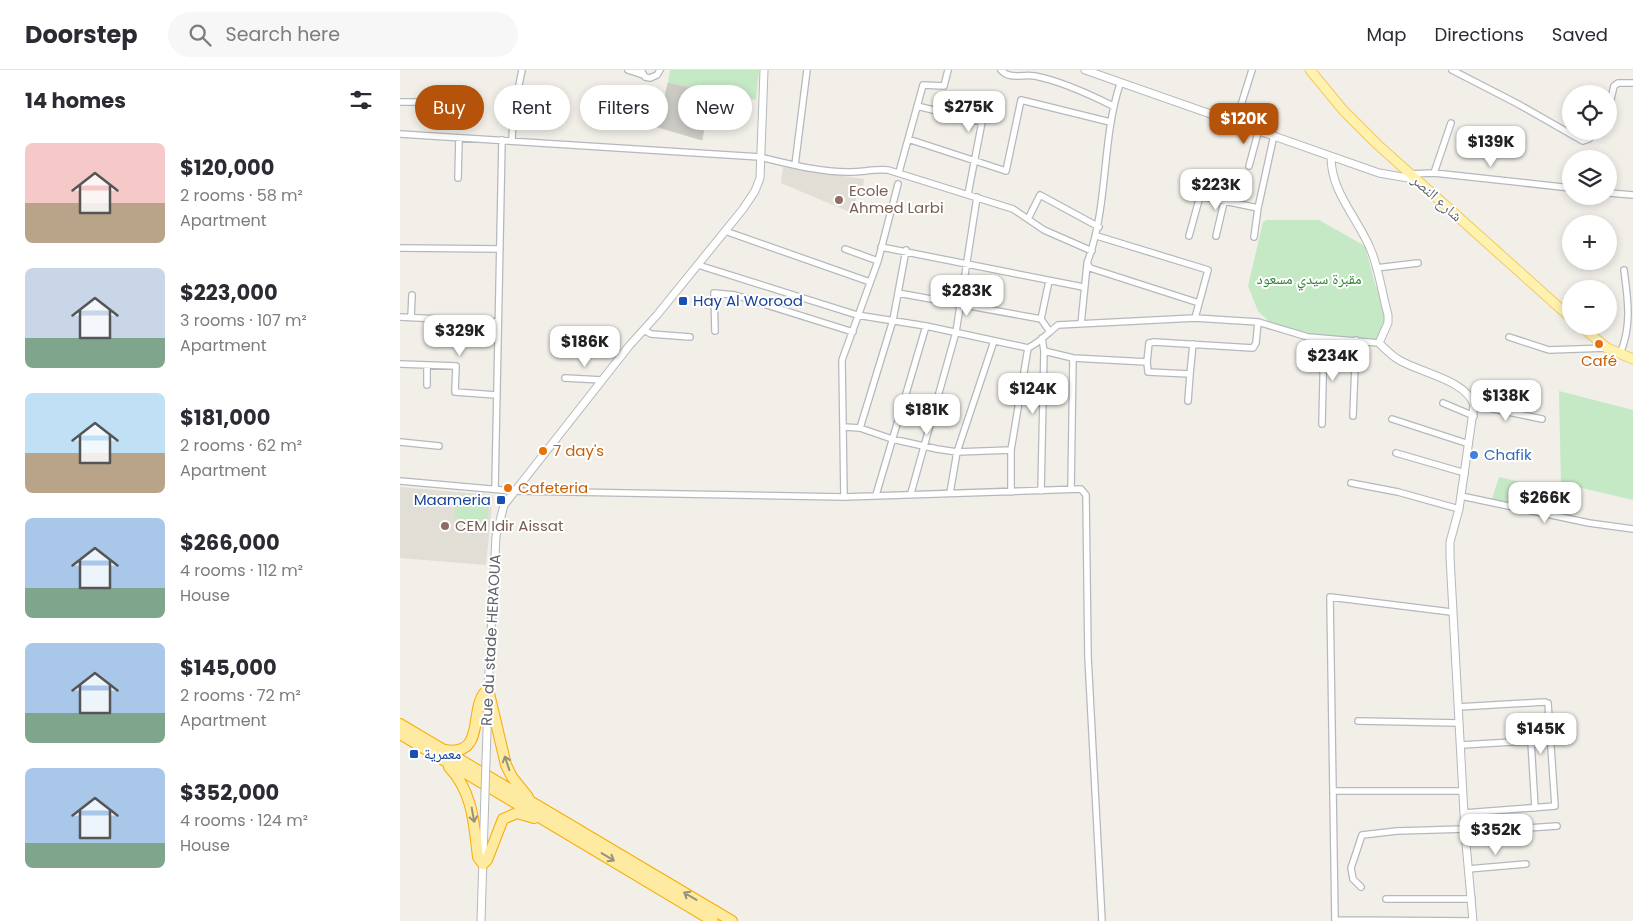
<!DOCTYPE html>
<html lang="en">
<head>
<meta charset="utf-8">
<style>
	body { margin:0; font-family:Poppins,"Noto Naskh Arabic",sans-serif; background:#f7f7f7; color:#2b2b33; height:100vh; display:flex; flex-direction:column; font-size:19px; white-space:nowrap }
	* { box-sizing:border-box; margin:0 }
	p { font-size:16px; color:#7c7c81 }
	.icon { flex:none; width:28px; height:28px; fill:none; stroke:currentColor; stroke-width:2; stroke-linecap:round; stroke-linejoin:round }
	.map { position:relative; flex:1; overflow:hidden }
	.drawer { display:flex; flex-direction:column; background:#fff; width:400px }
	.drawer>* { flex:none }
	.top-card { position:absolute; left:15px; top:15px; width:475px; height:45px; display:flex; gap:10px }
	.controls { position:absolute; left:1162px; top:15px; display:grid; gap:10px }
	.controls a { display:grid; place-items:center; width:55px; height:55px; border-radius:50%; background:#fff; box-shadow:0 2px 8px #0003; font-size:25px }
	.price { position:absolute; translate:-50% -42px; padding:0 11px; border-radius:10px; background:#fff; color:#222; font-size:16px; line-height:32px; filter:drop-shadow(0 1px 2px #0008) }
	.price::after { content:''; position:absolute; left:50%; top:30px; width:15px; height:11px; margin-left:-8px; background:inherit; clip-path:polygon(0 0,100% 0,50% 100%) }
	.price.current { background:#b45309; color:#fff }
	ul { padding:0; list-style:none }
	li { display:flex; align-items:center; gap:15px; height:125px; padding:0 25px }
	li span { display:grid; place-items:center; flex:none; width:140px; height:100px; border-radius:8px; color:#555 }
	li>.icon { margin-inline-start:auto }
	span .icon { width:60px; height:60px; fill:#fffc; stroke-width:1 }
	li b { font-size:21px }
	h2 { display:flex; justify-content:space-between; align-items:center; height:60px; padding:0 25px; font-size:21px }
	.tag { padding:0 18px; border-radius:22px; background:#fff; box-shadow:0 2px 8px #0003; font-size:18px; line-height:45px }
	.tag.current { background:#b45309; color:#fff }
	header { display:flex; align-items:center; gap:30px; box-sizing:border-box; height:70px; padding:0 25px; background:#fff; border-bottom:1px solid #e1e1e2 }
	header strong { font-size:24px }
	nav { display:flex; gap:28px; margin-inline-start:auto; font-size:18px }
	.search { width:350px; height:45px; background:#f7f7f7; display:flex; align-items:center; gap:12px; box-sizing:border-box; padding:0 18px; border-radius:28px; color:#7c7c81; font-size:19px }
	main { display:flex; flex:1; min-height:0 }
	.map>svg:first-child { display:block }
	.education { fill:#e1ded6 }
	.green { fill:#c5e8c5 }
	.building { fill:#cccac5; stroke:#d6d1c6 }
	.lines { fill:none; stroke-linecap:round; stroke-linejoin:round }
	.minor-casing { stroke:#b5b8bc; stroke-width:8 }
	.tertiary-casing { stroke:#b5b8bc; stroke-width:9 }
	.primary-casing { stroke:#f2c960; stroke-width:11 }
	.trunk-casing { stroke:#f9ab00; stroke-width:12 }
	.minor { stroke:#fff; stroke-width:5.5 }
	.tertiary { stroke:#fff; stroke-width:7 }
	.primary { stroke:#fff2af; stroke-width:9 }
	.trunk { stroke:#feeaa1; stroke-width:10 }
	.tertiary-bridge-casing { stroke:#b5b8bc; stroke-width:9; stroke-linecap:butt }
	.tertiary-bridge { stroke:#fff; stroke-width:7 }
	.oneway { stroke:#97927c }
	.education-dot { fill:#8d6e63; stroke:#fff; stroke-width:2 }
	.transit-dot { fill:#1a4fb4; stroke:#fff; stroke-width:2 }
	.food-dot { fill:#e8710a; stroke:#fff; stroke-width:2 }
	.shop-dot { fill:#3f7fe0; stroke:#fff; stroke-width:2 }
	.labels { text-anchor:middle; stroke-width:4; stroke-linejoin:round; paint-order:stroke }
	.education-label { font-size:15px; fill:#785e54; stroke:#fff; text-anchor:start }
	.street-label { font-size:15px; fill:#5f6368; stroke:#fff }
	.park-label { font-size:15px; fill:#348238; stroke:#fff }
	.transit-label { font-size:15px; fill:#164399; stroke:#fff; text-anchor:start }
	.food-label { font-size:15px; fill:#c56008; stroke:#fff; text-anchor:start }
	.shop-label { font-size:15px; fill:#366cbe; stroke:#fff; text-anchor:start }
</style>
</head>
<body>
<header>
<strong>Doorstep</strong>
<div class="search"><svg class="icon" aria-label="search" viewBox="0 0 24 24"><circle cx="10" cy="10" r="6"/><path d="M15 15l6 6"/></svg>Search here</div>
<nav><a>Map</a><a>Directions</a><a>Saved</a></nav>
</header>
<main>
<section class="drawer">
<h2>14 homes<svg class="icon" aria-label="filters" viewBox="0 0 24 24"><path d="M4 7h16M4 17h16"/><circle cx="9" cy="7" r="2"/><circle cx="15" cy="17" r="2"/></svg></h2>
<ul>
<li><span style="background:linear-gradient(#f6c9c9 60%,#b9a48a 0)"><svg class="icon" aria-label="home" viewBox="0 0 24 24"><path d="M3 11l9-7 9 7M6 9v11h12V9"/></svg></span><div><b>$120,000</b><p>2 rooms · 58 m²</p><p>Apartment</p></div></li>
<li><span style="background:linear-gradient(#c9d6e8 70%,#7fa58c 0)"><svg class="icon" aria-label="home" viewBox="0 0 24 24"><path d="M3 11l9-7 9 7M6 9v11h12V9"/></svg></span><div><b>$223,000</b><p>3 rooms · 107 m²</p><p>Apartment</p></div></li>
<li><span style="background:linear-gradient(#bfe0f5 60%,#b9a48a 0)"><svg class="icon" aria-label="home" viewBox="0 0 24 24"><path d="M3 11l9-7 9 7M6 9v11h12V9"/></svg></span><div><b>$181,000</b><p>2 rooms · 62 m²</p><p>Apartment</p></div></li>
<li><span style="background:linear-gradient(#a9c7e8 70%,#7fa58c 0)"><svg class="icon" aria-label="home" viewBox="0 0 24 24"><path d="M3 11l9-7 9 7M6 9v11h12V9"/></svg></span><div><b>$266,000</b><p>4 rooms · 112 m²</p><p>House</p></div></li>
<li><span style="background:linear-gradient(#a9c7e8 70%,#7fa58c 0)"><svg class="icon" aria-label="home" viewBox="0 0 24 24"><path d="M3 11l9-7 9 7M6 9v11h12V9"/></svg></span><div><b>$145,000</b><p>2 rooms · 72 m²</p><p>Apartment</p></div></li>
<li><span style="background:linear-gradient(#a9c7e8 75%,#7fa58c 0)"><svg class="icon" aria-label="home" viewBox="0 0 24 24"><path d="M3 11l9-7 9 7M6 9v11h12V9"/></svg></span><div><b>$352,000</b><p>4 rooms · 124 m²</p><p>House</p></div></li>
</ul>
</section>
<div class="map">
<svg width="1233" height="851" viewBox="0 0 1233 851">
	<rect width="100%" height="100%" fill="#f1efe8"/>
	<!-- education -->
	<path class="education" d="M383,97L464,109L463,117L458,116L454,144L381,113Z
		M0,417L93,425L86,495L0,488Z"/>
	<!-- green -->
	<path class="green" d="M270,0H359L356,30L268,13Z
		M867,150H919L965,176L975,214L983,231L986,249L980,266L971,272L927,270L877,259L858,241L848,216L863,152Z
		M1159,321L1233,340V430L1161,413Z
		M1099,407L1129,414L1123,435L1091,432Z
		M56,426L89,429L87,451L54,448Z"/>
	<!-- building -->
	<path class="building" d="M268,13L311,22L302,70L257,57Z"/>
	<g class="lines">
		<defs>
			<path id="minor" d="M228,0L243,5
				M241,0L245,7L250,8L257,5L260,0
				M601,0C609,10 623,4 635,6C661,11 689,24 713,36
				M1052,0L1118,34L1183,71L1189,69L1195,61
				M720,14C701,72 709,135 687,193L690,198L799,233
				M0,32H32
				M517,36L582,52L568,124
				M1209,37L1214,16L1218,13H1233
				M836,51L852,0
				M0,64L360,87C389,94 419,102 449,102C462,102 474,99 488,100L613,139L644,160L692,181
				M508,69L606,101L621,30L710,52
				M112,71L113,45L122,0
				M395,95L407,0
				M849,96L859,59
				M499,102L523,15L544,16L548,0
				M1034,103L1051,53
				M1009,104L1034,103L1171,118
				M58,108L59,68
				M1209,123L1233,125
				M628,149L640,125L699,157
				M325,161L470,212
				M697,166L808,200L795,248
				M789,166L800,126L858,138
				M816,166L824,132
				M854,167L858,138L874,65
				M481,177L683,217
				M0,178L100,179
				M478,191L498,114
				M298,195L457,245L526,256L628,278C639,273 648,263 658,255L795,248L858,252L908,267L979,273
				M976,198L1018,193
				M498,223L641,249L650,262
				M0,247L98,252
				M11,248L12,225
				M641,249L649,211
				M681,254L687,195
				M244,260L251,264L290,267
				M315,261L314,223L335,225L453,262
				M1109,267L1149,280L1207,278
				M644,281L673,288L747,292L749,273L754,272L853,278L856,273L858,252
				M1220,284C1232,256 1228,230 1224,200
				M747,292L748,302L790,304L793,274
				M0,294L56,296L55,322L96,325
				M165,308L202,310
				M27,315V295
				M788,331L790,304
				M1043,333L1074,346
				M1074,335L1142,349
				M953,346L956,270
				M992,349L1069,374
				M922,354L924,269
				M444,357L460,358L492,369L537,379L557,382L611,380
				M460,358L493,250L506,180
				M0,372L39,376
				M996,383L1065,403
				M0,411L114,421L444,427L681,419L686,425L688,587L702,851
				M951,413L998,422L1059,439
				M95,418L102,70
				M671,419L673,288
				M641,421L644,281L642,268
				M611,422V380L628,278
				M511,423L556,262L577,127
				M550,423L557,382L594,271
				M476,425L526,256
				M1061,426L1189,453L1233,459
				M444,427L442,290L478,191L445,179
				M1058,637L1145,632
				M958,651L1059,653
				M1061,675L1131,671L1135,738
				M934,721H1063
				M1064,743L1155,736L1148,633
				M1065,762L1157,756
				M1068,799L1126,794
				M961,817L953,809L951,798L962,765L997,761L1065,759
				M986,829H1072
				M935,850L1073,851
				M935,851L930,527L1051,542"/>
			<path id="tertiary" d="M685,0L979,103L1014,109
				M931,87C931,122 957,147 970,178C979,198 982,224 988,245V253L979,273C985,279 992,286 999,290C1021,303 1066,310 1074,335L1059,439L1050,472V487L1065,762L1073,851
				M88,621L96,466L104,435L229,276L257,245L343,139L355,121L360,108L364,0
				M86,691L88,632
				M81,851L85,723"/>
			<path id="primary" d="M910,0L943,40L978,75L1171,248
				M1181,256L1207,278L1233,289"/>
			<path id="trunk" d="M0,654L332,851
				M0,664L313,851
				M45,680C88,687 67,636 88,619L106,695L112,707L128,727
				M49,697C73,722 74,754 78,787L83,794L87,790L103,749L117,743L134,748"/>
		</defs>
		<!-- minor casing -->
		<use href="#minor" class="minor-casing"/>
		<!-- tertiary casing -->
		<use href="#tertiary" class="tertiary-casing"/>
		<!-- primary casing -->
		<use href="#primary" class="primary-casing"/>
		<!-- trunk casing -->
		<use href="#trunk" class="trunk-casing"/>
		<!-- minor -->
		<use href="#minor" class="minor"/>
		<!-- tertiary -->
		<use href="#tertiary" class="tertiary"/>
		<!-- primary -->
		<use href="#primary" class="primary"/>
		<!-- trunk -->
		<use href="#trunk" class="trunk"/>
		<defs>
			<path id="tertiary-bridge" d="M85,723L86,691"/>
		</defs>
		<!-- tertiary-bridge casing -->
		<use href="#tertiary-bridge" class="tertiary-bridge-casing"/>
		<!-- tertiary-bridge -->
		<use href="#tertiary-bridge" class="tertiary-bridge"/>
	</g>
	<!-- one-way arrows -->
	<defs><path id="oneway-shaft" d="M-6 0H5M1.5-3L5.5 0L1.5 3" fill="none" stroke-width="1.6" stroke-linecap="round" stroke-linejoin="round" transform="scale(1.25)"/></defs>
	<g class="oneway">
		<use href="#oneway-shaft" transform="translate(107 693) rotate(-108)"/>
		<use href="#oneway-shaft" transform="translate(73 745) rotate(80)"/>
		<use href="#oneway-shaft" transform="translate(208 787) rotate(31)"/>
		<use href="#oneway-shaft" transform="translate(290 826) rotate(-149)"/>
	</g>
	<!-- markers -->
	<g class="education-dot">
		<circle cx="439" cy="130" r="5"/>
		<circle cx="45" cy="456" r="5"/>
	</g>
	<g class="transit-dot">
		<rect x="278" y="226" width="10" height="10" rx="2.5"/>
		<rect x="96" y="425" width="10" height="10" rx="2.5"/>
		<rect x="9" y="679" width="10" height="10" rx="2.5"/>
	</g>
	<g class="food-dot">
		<circle cx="1199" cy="274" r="5"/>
		<circle cx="143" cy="381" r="5"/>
		<circle cx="108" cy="418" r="5"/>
	</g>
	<circle class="shop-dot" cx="1074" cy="385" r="5"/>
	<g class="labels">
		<!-- education labels -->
		<g class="education-label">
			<text x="449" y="126">Ecole<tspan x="449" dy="17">Ahmed Larbi</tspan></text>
			<text x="55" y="461">CEM Idir Aissat</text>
		</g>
		<!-- street labels -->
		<g class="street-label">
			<text transform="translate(1037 128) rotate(42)" y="5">شارع النصر</text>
			<text transform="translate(91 570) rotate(-87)" y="5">Rue du stade HERAOUA</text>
		</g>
		<!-- park labels -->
		<g class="park-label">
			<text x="909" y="214">مقبرة سيدي مسعود</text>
		</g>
		<!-- transit labels -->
		<g class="transit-label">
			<text x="293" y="236">Hay Al Worood</text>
			<text x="91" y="435" text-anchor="end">Maameria</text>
			<text x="24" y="689">معمرية</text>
		</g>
		<!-- food labels -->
		<g class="food-label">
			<text x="1199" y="296" text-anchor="middle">Café</text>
			<text x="153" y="386">7 day's</text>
			<text x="118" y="423">Cafeteria</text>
		</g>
		<!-- shop labels -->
		<g class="shop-label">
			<text x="1084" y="390">Chafik</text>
		</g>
	</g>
</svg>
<div class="controls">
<a><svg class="icon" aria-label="locate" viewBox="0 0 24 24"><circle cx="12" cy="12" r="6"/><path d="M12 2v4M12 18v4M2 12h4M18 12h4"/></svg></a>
<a><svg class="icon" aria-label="layers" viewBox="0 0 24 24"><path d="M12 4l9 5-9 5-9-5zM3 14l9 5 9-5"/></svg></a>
<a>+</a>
<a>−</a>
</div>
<b class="price" style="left:569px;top:63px">$275K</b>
<b class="price current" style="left:844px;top:75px">$120K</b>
<b class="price" style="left:1091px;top:98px">$139K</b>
<b class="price" style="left:816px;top:141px">$223K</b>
<b class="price" style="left:567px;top:247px">$283K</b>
<b class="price" style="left:60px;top:287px">$329K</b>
<b class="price" style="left:185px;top:298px">$186K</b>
<b class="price" style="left:933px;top:312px">$234K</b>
<b class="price" style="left:633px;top:345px">$124K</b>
<b class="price" style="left:1106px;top:352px">$138K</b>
<b class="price" style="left:527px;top:366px">$181K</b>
<b class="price" style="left:1145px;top:454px">$266K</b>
<b class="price" style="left:1141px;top:685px">$145K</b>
<b class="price" style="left:1096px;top:786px">$352K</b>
<div class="top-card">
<a class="tag current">Buy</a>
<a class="tag">Rent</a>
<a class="tag">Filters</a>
<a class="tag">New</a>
</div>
</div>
</main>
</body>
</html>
